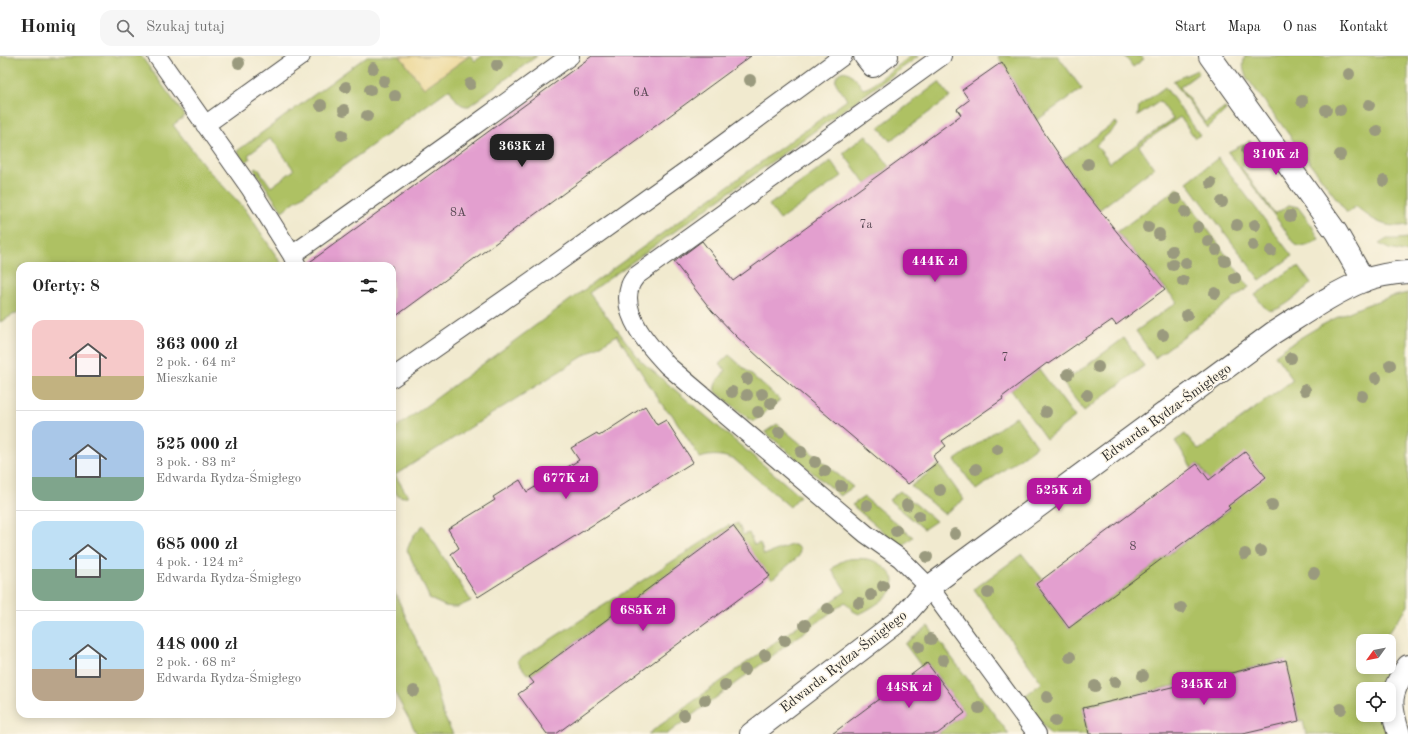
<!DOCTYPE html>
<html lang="pl">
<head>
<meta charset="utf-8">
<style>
	body { margin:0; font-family:"Old Standard TT",serif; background:#f6f6f6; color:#222; height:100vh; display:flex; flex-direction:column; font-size:15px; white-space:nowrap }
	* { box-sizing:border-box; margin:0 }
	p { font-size:13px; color:#767676 }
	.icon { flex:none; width:22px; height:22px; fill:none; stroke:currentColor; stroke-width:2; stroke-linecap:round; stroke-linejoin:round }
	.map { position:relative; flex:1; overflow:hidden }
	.details { position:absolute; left:16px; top:206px; width:380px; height:456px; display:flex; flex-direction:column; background:#fff; border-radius:12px; box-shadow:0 2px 10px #0003 }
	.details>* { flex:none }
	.needle { width:26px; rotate:237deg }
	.tools { position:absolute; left:1356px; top:578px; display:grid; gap:8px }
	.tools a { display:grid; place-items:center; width:40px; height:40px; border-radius:8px; background:#fff; box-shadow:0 2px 10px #0003; font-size:20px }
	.price { position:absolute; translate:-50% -34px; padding:0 9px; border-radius:8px; background:#b5179e; color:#fff; font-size:13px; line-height:26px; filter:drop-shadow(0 1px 2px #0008) }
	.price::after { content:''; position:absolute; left:50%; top:24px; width:12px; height:9px; margin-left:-6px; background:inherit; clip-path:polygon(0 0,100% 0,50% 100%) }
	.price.active { background:#222; color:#fff }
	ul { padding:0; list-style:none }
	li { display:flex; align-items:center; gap:12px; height:100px; padding:0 16px }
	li+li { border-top:1px solid #e0e0e0 }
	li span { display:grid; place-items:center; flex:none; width:112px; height:80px; border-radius:12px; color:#555 }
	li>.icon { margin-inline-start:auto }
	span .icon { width:48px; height:48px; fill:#fffc; stroke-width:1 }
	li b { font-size:17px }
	h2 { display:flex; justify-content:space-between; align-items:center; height:48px; padding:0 16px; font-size:17px }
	header { display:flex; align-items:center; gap:24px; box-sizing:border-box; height:56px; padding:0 20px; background:#fff; border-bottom:1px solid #e0e0e0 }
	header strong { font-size:19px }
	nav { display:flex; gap:22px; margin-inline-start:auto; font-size:14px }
	.search { width:280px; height:36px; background:#f6f6f6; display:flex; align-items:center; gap:10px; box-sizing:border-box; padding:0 14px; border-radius:12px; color:#767676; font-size:15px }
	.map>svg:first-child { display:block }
	.green { fill:#aec164; stroke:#6c7648 }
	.sand { fill:#eeda9e; stroke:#8c8264 }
	.building { fill:#e39fcf }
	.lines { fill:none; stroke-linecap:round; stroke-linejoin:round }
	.service-casing { stroke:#494844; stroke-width:20 }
	.minor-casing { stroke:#494844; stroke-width:24 }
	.service { stroke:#fff; stroke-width:18 }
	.minor { stroke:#fff; stroke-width:22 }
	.tree { fill:#9a9a7e }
	.labels { text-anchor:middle; stroke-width:3; stroke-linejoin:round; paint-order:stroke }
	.number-label { font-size:12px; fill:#594854 }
	.street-label { font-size:14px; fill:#2b2b2b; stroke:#fcf5e5 }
</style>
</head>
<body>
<header>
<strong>Homiq</strong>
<div class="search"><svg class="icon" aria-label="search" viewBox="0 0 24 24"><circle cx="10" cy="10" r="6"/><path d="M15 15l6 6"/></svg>Szukaj tutaj</div>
<nav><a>Start</a><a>Mapa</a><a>O nas</a><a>Kontakt</a></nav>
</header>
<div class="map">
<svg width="1408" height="678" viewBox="0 0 1408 678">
	<rect width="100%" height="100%" fill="#fcf5e5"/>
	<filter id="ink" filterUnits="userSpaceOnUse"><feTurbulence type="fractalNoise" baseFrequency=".025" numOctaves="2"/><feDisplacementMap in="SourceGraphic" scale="8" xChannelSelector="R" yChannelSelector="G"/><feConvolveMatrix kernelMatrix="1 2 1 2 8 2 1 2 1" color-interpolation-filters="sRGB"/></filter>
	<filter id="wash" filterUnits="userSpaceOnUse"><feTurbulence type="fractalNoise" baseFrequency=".012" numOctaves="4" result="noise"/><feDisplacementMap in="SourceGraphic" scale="16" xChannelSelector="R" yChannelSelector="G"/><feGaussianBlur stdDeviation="0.9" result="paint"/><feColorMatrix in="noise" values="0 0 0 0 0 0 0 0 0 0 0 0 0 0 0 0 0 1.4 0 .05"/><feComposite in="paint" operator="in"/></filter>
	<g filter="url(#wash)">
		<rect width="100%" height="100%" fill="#f1eacf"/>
		<!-- green -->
		<path class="green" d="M0,0H141L185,60L173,69L207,113L245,153L283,210H20V255L0,266Z
			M367,0H400L424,32L469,0H471L475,5L482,0H537L469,50C458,51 455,41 449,33L282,155L254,113L257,111L271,131L294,114L271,82L248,99L250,103L245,106L237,95Z
			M911,0H919L589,237L641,305L800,440L790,451L735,404C723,399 712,398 700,402L671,357L665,353L617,279L395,419L408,440L403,441L397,439L392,427V372L393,374L607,217L847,44C844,38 839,33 836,27C835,24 836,21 838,18C848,9 858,26 863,33L869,31Z
			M998,0H1058L1082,33L1037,64Z
			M1125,0H1141L1144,3L1133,11Z
			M1245,0H1408V169C1385,173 1373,165 1356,150L1347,157L1247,22C1243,15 1242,8 1245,0Z
			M1197,14L1199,17L1180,31L1205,66L1225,52L1226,54L1208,72L1173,25Z
			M939,26L950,41L890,85L879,71Z
			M1165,31L1200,79L1195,82L1180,61L1139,90L1154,112L1099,154L1062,104L1116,66L1118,69L1096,89L1110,107L1173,63L1160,45L1138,60L1139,50Z
			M866,79L890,111L866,128L843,97Z
			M1250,85L1259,97L1241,111L1275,158L1289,149L1298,151L1312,170L1319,183C1311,188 1305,193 1296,189L1228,96Z
			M1218,102L1292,200L1260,224L1187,126Z
			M831,105L842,120L780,164L769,149Z
			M1178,132L1249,231L1155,302L1136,275L1177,246L1117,176Z
			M1408,182V197L1389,193L1379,188L1387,183H1398Z
			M1299,211L1311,227C1304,235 1278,258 1268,254C1263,251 1259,244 1255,239L1292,213Z
			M1408,237V550L1382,585H1363V611H1389V607L1391,609L1385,619L1380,633H1363V659H1382L1386,678H1306L1303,665H1299L1285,604L1083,651L1089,678H1050L1023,641L1042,627L974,533L1022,498L1043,524L1037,529L1069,572L1230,453L1198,408L1192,412L1175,385L1185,378L1199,394L1293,324L1275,299C1315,270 1359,247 1408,237Z
			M1124,282L1144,310L1084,355L1063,327Z
			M729,299L780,344L753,366L715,335C713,327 721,321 726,314L719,308Z
			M1039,313L1075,361L1046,383L1011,334Z
			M1016,360L1037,390L976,434L955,404Z
			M777,368L853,431L840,440L765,376Z
			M939,409L964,444L944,458L911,430Z
			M900,435L936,465L924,473L889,444Z
			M864,441L913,481L901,491L852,449Z
			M738,467L743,479L749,477L754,489L760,487L764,499L791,489H795L800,493L799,500L772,523L732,470Z
			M423,469L471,545L458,551H452L445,550L430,543L407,494L413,480Z
			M729,469L731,472L531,619L530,617L527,618L517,605Z
			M848,503C870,501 882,504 894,523C894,527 893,532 891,536C886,543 867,555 859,558L853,555L845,546L667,678H648L846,535L832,514C835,508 842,505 848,503Z
			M392,530L435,626L443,658L453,678H417L392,632Z
			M928,570L1009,678H937L965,657L927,607L922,611L905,588Z"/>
		<!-- sand -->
		<path class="sand" d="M400,0H469L424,32Z"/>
		<g id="blocks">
			<!-- building -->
			<path class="building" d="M592,0H751L392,263V210H307V208Z
				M1002,6L1041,72L1081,131L1117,176L1165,233L1116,269L1112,264L1048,308L1047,307L1002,341L1003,343L942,385L946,390L933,400L937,407L908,428L764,306L736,280L712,255L674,206L702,185L733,225L961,59L957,53L969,44L962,34Z
				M645,350L657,369L666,364L693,406L478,541L451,498L459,492L448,473L495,444L493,441L520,424L527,436L579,404L571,392L597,377L599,380Z
				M1245,396L1266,421L1228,450L1230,452L1069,572L1036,528L1197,408L1209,424Z
				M733,470L770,520L556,678H547L518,638L534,627L529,621Z
				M1286,604L1299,665L1243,678H1089L1083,652Z
				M927,607L965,657L937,678H832Z"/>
		</g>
	</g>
	<g filter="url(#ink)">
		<use href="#blocks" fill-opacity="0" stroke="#494844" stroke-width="1"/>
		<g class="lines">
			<defs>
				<path id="service" d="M157,0L250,132L292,199L297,210
					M942,0L636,220C634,223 631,226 630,230C620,259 650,291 668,310L866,478L900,502L929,531L1037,678
					M205,69L301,0
					M292,199L471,72L570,0
					M392,322L533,224L711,97L843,0"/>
				<path id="minor" d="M865,0L873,10L887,0
					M1210,0L1336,176L1364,225
					M751,678L901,563L929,531L1273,277C1302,259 1331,238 1363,225C1377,219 1393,217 1408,216
					M1399,678C1389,648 1389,636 1408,610"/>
			</defs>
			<!-- service casing -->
			<use href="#service" class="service-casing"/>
			<!-- minor casing -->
			<use href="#minor" class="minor-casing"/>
			<!-- service -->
			<use href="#service" class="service"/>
			<!-- minor -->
			<use href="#minor" class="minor"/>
		</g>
		<!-- trees -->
		<g class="tree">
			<circle cx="239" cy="7" r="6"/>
			<circle cx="497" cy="9" r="6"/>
			<circle cx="373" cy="12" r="6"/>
			<circle cx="1349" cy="18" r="6"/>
			<circle cx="750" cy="24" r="6"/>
			<circle cx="384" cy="25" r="6"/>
			<circle cx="470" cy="28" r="6"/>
			<circle cx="346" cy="31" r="6"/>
			<circle cx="370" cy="34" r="6"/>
			<circle cx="395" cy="40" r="6"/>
			<circle cx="1302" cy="45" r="6"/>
			<circle cx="321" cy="49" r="6"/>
			<circle cx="1369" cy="49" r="6"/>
			<circle cx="344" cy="54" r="6"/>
			<circle cx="1326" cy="54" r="6"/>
			<circle cx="1340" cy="54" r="6"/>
			<circle cx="367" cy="60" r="6"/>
			<circle cx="1377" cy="75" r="6"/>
			<circle cx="342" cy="79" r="6"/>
			<circle cx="1247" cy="94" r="6"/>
			<circle cx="1340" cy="99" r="6"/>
			<circle cx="1088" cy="108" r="6"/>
			<circle cx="1384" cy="125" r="6"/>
			<circle cx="1211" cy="127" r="6"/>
			<circle cx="1176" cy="143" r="6"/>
			<circle cx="1222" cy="146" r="6"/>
			<circle cx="1185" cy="156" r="6"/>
			<circle cx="1290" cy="160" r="6"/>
			<circle cx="1237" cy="169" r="6"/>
			<circle cx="1255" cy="169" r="6"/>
			<circle cx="1148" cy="171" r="6"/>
			<circle cx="1198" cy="171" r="6"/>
			<circle cx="1159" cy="178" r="6"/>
			<circle cx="1208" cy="185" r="6"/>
			<circle cx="1253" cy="189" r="6"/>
			<circle cx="1216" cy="194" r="6"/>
			<circle cx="1172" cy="195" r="6"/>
			<circle cx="1271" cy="195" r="6"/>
			<circle cx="1225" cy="205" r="6"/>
			<circle cx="1186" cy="207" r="6"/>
			<circle cx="1173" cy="209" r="6"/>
			<circle cx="1235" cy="222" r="6"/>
			<circle cx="1183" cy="225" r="6"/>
			<circle cx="1215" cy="237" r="6"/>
			<circle cx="1187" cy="259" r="6"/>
			<circle cx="1163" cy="279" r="6"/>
			<circle cx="1291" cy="302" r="6"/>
			<circle cx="1390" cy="309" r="6"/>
			<circle cx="1098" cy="311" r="6"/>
			<circle cx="1068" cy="318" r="6"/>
			<circle cx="1376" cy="322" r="6"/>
			<circle cx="747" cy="323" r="6"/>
			<circle cx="1305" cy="334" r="6"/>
			<circle cx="732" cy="336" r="6"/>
			<circle cx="762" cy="338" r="6"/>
			<circle cx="747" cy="339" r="6"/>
			<circle cx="1087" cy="339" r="6"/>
			<circle cx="1362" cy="340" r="6"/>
			<circle cx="771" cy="347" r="6"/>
			<circle cx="758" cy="356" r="6"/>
			<circle cx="1046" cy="356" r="6"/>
			<circle cx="779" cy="376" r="6"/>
			<circle cx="997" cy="393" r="6"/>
			<circle cx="801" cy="396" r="6"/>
			<circle cx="815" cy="406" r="6"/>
			<circle cx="976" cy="413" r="6"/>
			<circle cx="825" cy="415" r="6"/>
			<circle cx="841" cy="430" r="6"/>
			<circle cx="940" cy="434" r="6"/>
			<circle cx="867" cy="449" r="6"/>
			<circle cx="907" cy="449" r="6"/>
			<circle cx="1272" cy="449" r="6"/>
			<circle cx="919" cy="460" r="6"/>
			<circle cx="896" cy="475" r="6"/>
			<circle cx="955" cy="478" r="6"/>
			<circle cx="1261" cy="495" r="6"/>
			<circle cx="1245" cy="498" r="6"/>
			<circle cx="927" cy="501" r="6"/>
			<circle cx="1314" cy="517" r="6"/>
			<circle cx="883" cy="530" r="6"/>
			<circle cx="988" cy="537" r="6"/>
			<circle cx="871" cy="539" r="6"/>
			<circle cx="859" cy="547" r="6"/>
			<circle cx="1181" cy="552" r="6"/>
			<circle cx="828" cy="553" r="6"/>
			<circle cx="805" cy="569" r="6"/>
			<circle cx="931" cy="583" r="6"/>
			<circle cx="785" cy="584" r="6"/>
			<circle cx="919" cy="591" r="6"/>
			<circle cx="765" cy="599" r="6"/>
			<circle cx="1070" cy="601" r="6"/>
			<circle cx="943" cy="604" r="6"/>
			<circle cx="745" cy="614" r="6"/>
			<circle cx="1143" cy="620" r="6"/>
			<circle cx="1115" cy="626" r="6"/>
			<circle cx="725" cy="629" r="6"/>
			<circle cx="1095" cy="630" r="6"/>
			<circle cx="414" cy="635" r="6"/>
			<circle cx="1047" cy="641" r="6"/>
			<circle cx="705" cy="644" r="6"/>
			<circle cx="979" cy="652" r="6"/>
			<circle cx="1341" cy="653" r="6"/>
			<circle cx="684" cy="659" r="6"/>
			<circle cx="1055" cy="665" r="6"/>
		</g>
	</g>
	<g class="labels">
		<!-- number labels -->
		<g class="number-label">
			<text x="641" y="40">6A</text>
			<text x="458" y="160">8A</text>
			<text x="866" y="172">7a</text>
			<text x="1005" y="305">7</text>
			<text x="1133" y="494">8</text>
		</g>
		<!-- street labels -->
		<g class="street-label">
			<text transform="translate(1166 356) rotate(-36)" y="5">Edwarda Rydza-Śmigłego</text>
			<text transform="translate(843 605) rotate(-38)" y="5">Edwarda Rydza-Śmigłego</text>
		</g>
	</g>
</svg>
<div class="tools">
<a><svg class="needle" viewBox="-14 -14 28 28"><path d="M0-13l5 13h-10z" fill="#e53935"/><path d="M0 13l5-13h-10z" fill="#767676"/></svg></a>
<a><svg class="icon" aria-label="locate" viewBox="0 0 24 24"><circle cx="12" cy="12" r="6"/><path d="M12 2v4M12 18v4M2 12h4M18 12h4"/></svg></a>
</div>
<b class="price active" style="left:522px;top:112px">363K zł</b>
<b class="price" style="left:1276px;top:120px">310K zł</b>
<b class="price" style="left:935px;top:227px">444K zł</b>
<b class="price" style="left:566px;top:444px">677K zł</b>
<b class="price" style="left:1059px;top:456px">525K zł</b>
<b class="price" style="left:643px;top:576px">685K zł</b>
<b class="price" style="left:1204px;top:650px">345K zł</b>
<b class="price" style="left:909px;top:653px">448K zł</b>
<section class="details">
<h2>Oferty: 8<svg class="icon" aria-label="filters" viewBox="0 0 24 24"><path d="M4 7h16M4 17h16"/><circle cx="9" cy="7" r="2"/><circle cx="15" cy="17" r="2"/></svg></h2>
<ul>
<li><span style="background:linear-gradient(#f6c9c9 70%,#c2b280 0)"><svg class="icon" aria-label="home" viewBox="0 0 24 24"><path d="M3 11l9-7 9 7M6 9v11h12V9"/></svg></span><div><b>363 000 zł</b><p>2 pok. · 64 m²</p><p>Mieszkanie</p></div></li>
<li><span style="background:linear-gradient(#a9c7e8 70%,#7fa58c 0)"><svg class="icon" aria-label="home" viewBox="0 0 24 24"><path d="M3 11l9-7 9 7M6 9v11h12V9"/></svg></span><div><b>525 000 zł</b><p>3 pok. · 83 m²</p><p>Edwarda Rydza-Śmigłego</p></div></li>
<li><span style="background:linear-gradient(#bfe0f5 60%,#7fa58c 0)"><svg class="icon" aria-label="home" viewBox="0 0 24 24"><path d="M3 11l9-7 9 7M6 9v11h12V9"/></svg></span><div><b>685 000 zł</b><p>4 pok. · 124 m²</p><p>Edwarda Rydza-Śmigłego</p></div></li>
<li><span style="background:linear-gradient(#bfe0f5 60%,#b9a48a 0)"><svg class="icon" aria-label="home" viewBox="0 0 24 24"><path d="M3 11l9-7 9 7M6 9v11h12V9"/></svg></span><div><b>448 000 zł</b><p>2 pok. · 68 m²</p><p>Edwarda Rydza-Śmigłego</p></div></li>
</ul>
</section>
</div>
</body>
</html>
